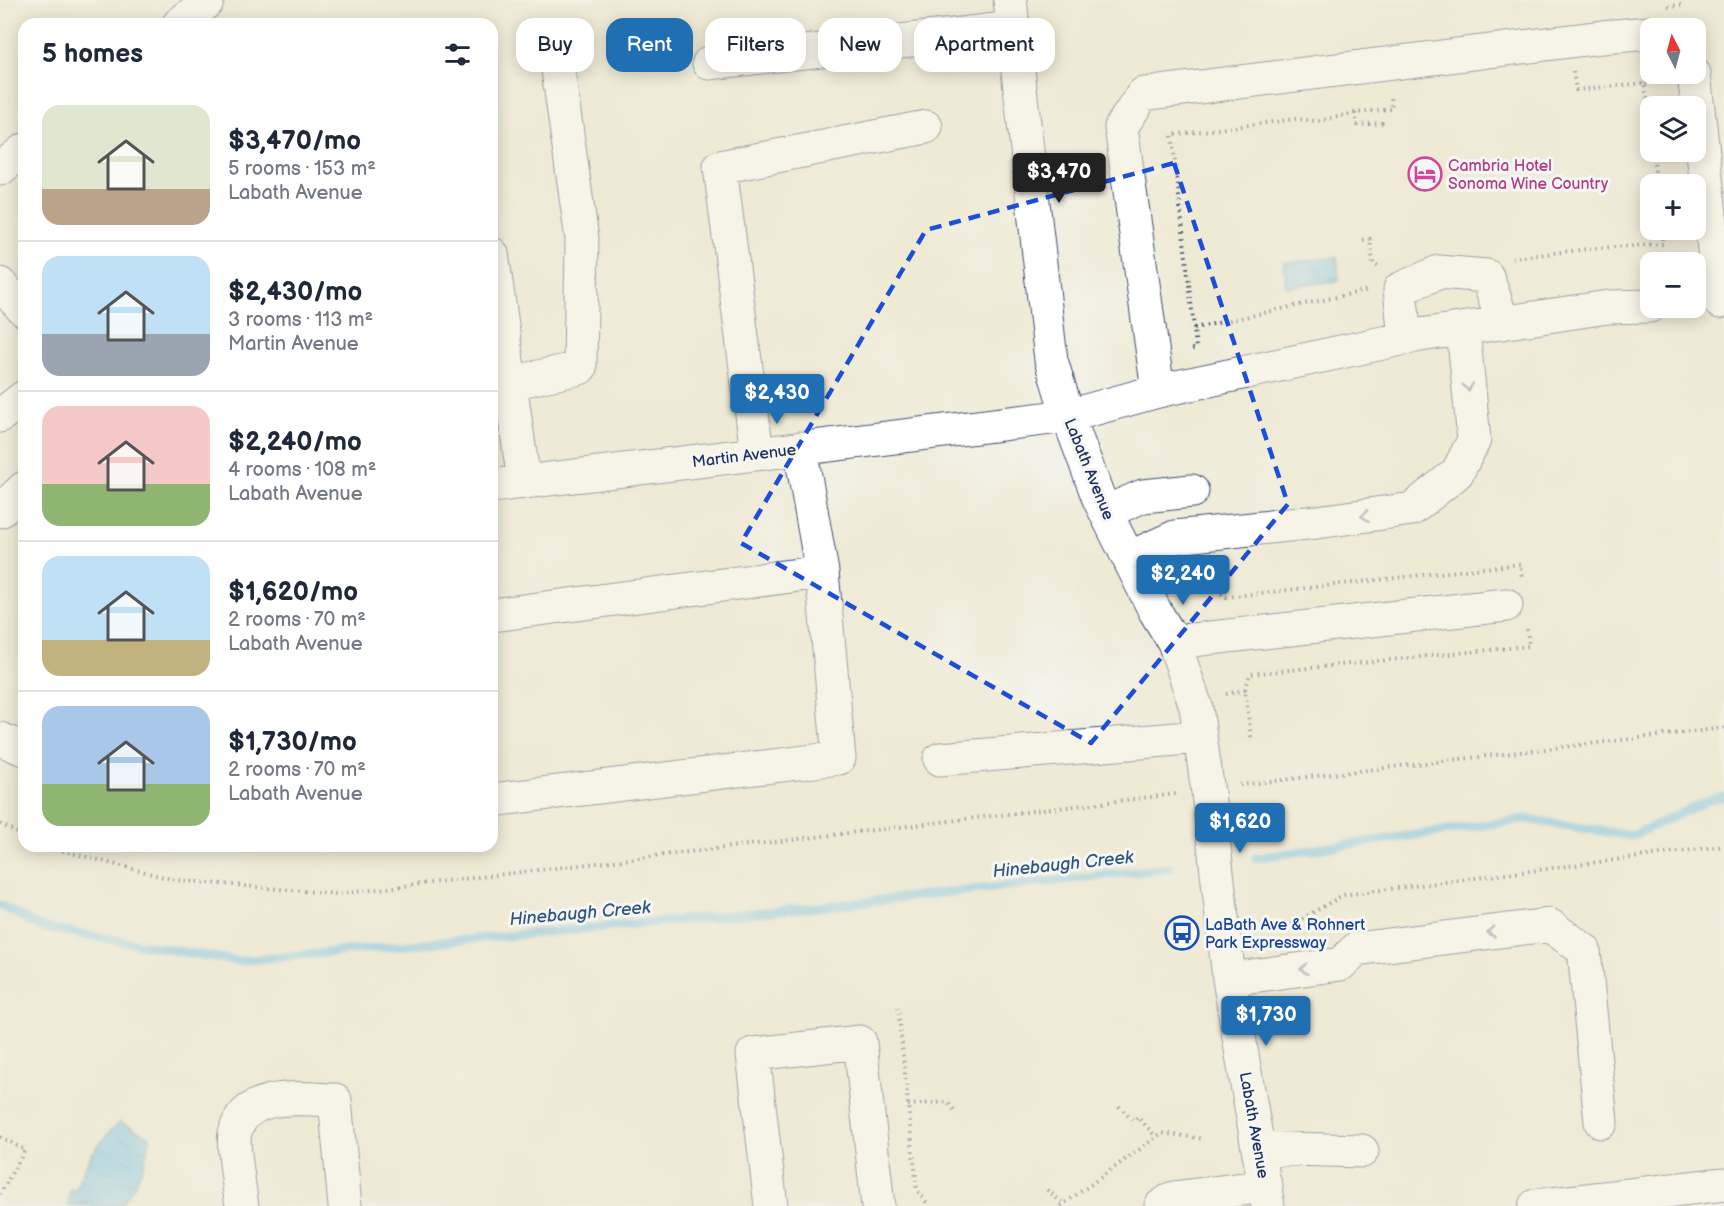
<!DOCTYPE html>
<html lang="en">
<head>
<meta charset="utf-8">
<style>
	body { margin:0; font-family:"Balsamiq Sans",sans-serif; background:#f6f6f7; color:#1f2937; height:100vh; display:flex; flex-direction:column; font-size:22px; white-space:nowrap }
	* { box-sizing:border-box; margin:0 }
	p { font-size:20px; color:#747a83 }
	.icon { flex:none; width:33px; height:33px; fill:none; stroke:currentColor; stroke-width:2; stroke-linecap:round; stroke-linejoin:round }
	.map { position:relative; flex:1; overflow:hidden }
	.panel { position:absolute; left:18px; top:18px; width:480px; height:834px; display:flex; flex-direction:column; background:#fff; border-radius:18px; box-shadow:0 3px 15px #0003 }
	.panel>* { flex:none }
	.hud { position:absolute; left:516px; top:18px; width:570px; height:54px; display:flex; gap:12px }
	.needle { width:39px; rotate:354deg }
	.tools { position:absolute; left:1640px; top:18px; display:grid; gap:12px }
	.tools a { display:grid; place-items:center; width:66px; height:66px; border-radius:12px; background:#fff; box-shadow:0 3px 15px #0003; font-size:30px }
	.price { position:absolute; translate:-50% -51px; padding:0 14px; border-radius:6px; background:#1f6fb2; color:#fff; font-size:20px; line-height:39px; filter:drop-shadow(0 2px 3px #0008) }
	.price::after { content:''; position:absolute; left:50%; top:36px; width:18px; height:14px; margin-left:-9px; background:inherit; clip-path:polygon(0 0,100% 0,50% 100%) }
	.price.active { background:#222; color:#fff }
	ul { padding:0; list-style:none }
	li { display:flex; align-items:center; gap:18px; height:150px; padding:0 24px }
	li+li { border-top:2px solid #e0e1e3 }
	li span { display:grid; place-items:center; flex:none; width:168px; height:120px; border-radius:18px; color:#555 }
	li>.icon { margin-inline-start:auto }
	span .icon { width:72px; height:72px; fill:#fffc; stroke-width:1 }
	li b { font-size:26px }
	h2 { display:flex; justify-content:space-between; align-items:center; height:72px; padding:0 24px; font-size:26px }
	.pill { padding:0 21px; border-radius:18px; background:#fff; box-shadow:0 3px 15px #0003; font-size:21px; line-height:54px }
	.pill.active { background:#1f6fb2; color:#fff }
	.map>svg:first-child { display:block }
	.water { fill:url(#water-ripples); stroke:#4678a5; stroke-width:1.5 }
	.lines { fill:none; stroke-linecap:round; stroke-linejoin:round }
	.stream { stroke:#70c1ec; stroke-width:9 }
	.minor-casing { stroke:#3b4b70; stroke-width:35 }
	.path { stroke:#3b4b70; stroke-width:4; stroke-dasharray:1.5 4.5; stroke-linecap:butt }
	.minor { stroke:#fff; stroke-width:33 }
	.oneway { stroke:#8d97ae }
	.marked { fill:none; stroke:#1d4ed8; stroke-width:4.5; stroke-dasharray:12 8; stroke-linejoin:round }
	.labels { text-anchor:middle; stroke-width:6; stroke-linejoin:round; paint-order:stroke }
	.hotel-label { font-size:16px; fill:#b23c85; stroke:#f6f6f2; text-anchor:start }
	.street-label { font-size:16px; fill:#1b2f5e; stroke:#f6f6f2 }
	.transit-label { font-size:16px; fill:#164399; stroke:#f6f6f2; text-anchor:start }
	.water-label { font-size:18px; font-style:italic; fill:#305482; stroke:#f6f6f2 }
</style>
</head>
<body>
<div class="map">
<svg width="1724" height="1206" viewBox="0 0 1724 1206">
	<defs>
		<pattern id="water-ripples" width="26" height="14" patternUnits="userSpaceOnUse" patternTransform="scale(1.5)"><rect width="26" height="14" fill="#70c1ec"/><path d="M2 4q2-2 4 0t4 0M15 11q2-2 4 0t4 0" fill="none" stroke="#5b9dc2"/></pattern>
	</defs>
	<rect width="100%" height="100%" fill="#f6f6f2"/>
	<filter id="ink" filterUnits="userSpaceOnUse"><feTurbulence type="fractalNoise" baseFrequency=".0167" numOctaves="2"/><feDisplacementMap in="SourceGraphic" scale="12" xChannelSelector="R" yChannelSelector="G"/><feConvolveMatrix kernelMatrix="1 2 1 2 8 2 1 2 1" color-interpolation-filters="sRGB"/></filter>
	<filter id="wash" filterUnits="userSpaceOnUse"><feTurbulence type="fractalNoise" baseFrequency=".008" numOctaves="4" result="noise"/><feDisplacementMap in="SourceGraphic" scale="24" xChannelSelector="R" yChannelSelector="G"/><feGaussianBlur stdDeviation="1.35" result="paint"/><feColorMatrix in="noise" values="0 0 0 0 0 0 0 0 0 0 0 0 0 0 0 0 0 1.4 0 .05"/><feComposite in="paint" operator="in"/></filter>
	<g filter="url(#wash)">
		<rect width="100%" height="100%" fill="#eeead4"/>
		<!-- water -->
		<path class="water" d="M1337,257L1339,281L1286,287L1284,263Z
			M120,1122L150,1137C146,1163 137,1186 120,1206L68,1205L70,1189L76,1190C84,1162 98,1142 120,1122Z"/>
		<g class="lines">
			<!-- stream -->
			<path class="stream" d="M1255,858L1526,819L1632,836L1712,799L1724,797
				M0,905L41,927L237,961L818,907L1170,868"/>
		</g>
	</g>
	<g filter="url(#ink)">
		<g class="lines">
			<defs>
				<path id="minor" d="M1010,0L1051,360L1068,416L1099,499L1155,611L1174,642L1196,707L1208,792L1229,979L1268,1206
					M179,24L207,2
					M709,63L1013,28
					M1694,74L1720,302
					M0,169L24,150
					M492,254L524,482
					M0,284L24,310
					M1405,338L1400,289L1439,272L1487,276L1503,323
					M510,383L580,368L582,239L557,63
					M1158,391L1121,127L1143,94L1602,37L1650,33
					M0,416L24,397
					M757,453L720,167L926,127
					M492,486L1068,416L1158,391L1420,335L1608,307L1650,306
					M0,511L24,488
					M1106,512L1143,496L1192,491
					M1129,558L1175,537L1317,522L1412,509L1457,473L1474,440L1463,329
					M492,615L822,572L800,448
					M1174,642L1506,605
					M0,739L24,749
					M940,759L1200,737
					M492,800L839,758L822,572
					M1229,979L1341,964L1356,949L1549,925L1584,950L1601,1122
					M1258,1148L1362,1151
					M242,1206C240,1191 232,1144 235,1133C245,1090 302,1099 335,1100L345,1206
					M771,1206L753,1054L860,1042L878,1206
					M1161,1206L1173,1198L1266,1186
					M1535,1206L1724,1184"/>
			</defs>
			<!-- minor casing -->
			<use href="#minor" class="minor-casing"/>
			<!-- path -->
			<path class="path" d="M1668,6L1681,5
				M1573,72L1576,90L1645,83L1650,126
				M1645,83L1662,77
				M1355,113L1357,125L1382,123V126
				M1653,152L1656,184
				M1363,240L1370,239L1373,264L1379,267
				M1512,258L1596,248L1663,244L1661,230
				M1665,260V262
				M1194,328L1369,290
				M1192,349L1196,348L1194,328L1172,135L1296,119L1319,121L1355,113L1392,109L1391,96
				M1182,591L1211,586L1226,597L1520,564L1522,577
				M1226,694L1245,690
				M1251,737L1245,690L1250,674L1529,646L1527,629
				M1240,785L1724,728
				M0,824L24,836
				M45,846L175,880L337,894L1176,794
				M1256,931L1295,923L1343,895L1724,846
				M898,1007L917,1190L929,1206
				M908,1105L947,1102L956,1112
				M1119,1106L1133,1121L1138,1117L1156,1137
				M0,1137L25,1150L0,1194
				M1047,1190L1064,1204
				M1061,1206L1162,1133L1204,1139"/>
			<!-- minor -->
			<use href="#minor" class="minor"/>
		</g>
		<!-- one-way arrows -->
		<defs><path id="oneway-chevron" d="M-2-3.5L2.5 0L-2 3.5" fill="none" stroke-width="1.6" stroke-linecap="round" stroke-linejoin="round" transform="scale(1.5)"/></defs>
		<g class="oneway">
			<use href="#oneway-chevron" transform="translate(1468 387) rotate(85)"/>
			<use href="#oneway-chevron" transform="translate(1365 516) rotate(172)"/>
			<use href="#oneway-chevron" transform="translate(1491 932) rotate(173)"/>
			<use href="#oneway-chevron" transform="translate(1304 969) rotate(173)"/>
		</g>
	</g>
	<!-- marked area -->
	<path d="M0 0H1724V1206H0ZM1174,163L1288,504L1091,743L741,543L926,230Z" fill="#eeead4" fill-opacity=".55" fill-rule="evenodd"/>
	<path class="marked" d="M1174,163L1288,504L1091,743L741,543L926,230Z"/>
	<!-- icons -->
	<defs>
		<symbol id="hotel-ring" viewBox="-11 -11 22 22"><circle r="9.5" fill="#f6f6f2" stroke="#d1479c" stroke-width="1.5"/><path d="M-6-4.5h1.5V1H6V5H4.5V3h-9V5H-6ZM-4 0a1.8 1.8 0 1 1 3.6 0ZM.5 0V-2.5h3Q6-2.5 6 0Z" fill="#d1479c"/></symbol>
		<symbol id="bus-ring" viewBox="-11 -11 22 22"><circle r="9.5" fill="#f6f6f2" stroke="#1a4fb4" stroke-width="1.5"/><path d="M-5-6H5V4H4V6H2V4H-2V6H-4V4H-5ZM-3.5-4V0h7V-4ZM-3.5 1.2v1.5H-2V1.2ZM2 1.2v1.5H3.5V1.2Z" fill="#1a4fb4"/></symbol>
	</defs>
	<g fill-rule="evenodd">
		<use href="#hotel-ring" x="1406" y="155" width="38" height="38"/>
		<use href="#bus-ring" x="1163" y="914" width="38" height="38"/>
	</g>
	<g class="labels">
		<!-- hotel labels -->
		<g class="hotel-label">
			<text x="1448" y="171">Cambria Hotel<tspan x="1448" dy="18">Sonoma Wine Country</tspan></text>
		</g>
		<!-- street labels -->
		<g class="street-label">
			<text transform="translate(744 455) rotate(-7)" y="6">Martin Avenue</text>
			<text transform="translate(1090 469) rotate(68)" y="6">Labath Avenue</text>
			<text transform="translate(1255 1125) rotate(80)" y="6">Labath Avenue</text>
		</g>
		<!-- transit labels -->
		<g class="transit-label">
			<text x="1205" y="930">LaBath Ave &amp; Rohnert<tspan x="1205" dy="18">Park Expressway</tspan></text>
		</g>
		<!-- water labels -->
		<g class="water-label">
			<text transform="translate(1063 864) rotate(-6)" y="6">Hinebaugh Creek</text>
			<text transform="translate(580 913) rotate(-5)" y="6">Hinebaugh Creek</text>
		</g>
	</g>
</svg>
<div class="tools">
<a><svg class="needle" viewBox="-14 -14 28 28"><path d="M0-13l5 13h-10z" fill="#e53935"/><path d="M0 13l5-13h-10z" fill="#747a83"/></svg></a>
<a><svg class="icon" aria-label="layers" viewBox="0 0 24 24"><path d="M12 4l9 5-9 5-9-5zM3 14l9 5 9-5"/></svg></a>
<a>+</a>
<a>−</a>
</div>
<b class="price active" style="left:1059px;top:204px">$3,470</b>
<b class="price" style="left:777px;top:425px">$2,430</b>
<b class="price" style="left:1183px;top:606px">$2,240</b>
<b class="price" style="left:1240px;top:854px">$1,620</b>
<b class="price" style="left:1266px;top:1047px">$1,730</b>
<div class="hud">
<a class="pill">Buy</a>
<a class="pill active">Rent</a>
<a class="pill">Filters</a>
<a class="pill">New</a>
<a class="pill">Apartment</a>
</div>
<section class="panel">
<h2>5 homes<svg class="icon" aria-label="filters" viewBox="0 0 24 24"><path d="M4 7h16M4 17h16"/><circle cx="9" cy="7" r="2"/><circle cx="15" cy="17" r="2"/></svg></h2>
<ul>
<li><span style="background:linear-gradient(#dfe7d0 70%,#b9a48a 0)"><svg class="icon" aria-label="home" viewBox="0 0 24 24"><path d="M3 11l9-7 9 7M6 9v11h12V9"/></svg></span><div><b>$3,470/mo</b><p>5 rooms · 153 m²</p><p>Labath Avenue</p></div></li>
<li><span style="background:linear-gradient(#bfe0f5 65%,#9aa5b1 0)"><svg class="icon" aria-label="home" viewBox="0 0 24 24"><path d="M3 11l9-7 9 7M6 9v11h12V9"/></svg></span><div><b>$2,430/mo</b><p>3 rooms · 113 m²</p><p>Martin Avenue</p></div></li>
<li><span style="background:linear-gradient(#f6c9c9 65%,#8fb573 0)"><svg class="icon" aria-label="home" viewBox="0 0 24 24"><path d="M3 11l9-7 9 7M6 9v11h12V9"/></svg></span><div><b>$2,240/mo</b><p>4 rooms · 108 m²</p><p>Labath Avenue</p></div></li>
<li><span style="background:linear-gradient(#bfe0f5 70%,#c2b280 0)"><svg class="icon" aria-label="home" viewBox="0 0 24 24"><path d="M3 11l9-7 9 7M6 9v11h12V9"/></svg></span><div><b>$1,620/mo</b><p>2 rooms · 70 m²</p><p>Labath Avenue</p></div></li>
<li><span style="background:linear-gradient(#a9c7e8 65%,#8fb573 0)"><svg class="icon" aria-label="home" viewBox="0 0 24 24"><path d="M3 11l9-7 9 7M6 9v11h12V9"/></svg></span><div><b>$1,730/mo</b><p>2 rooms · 70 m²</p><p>Labath Avenue</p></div></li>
</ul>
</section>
</div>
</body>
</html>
